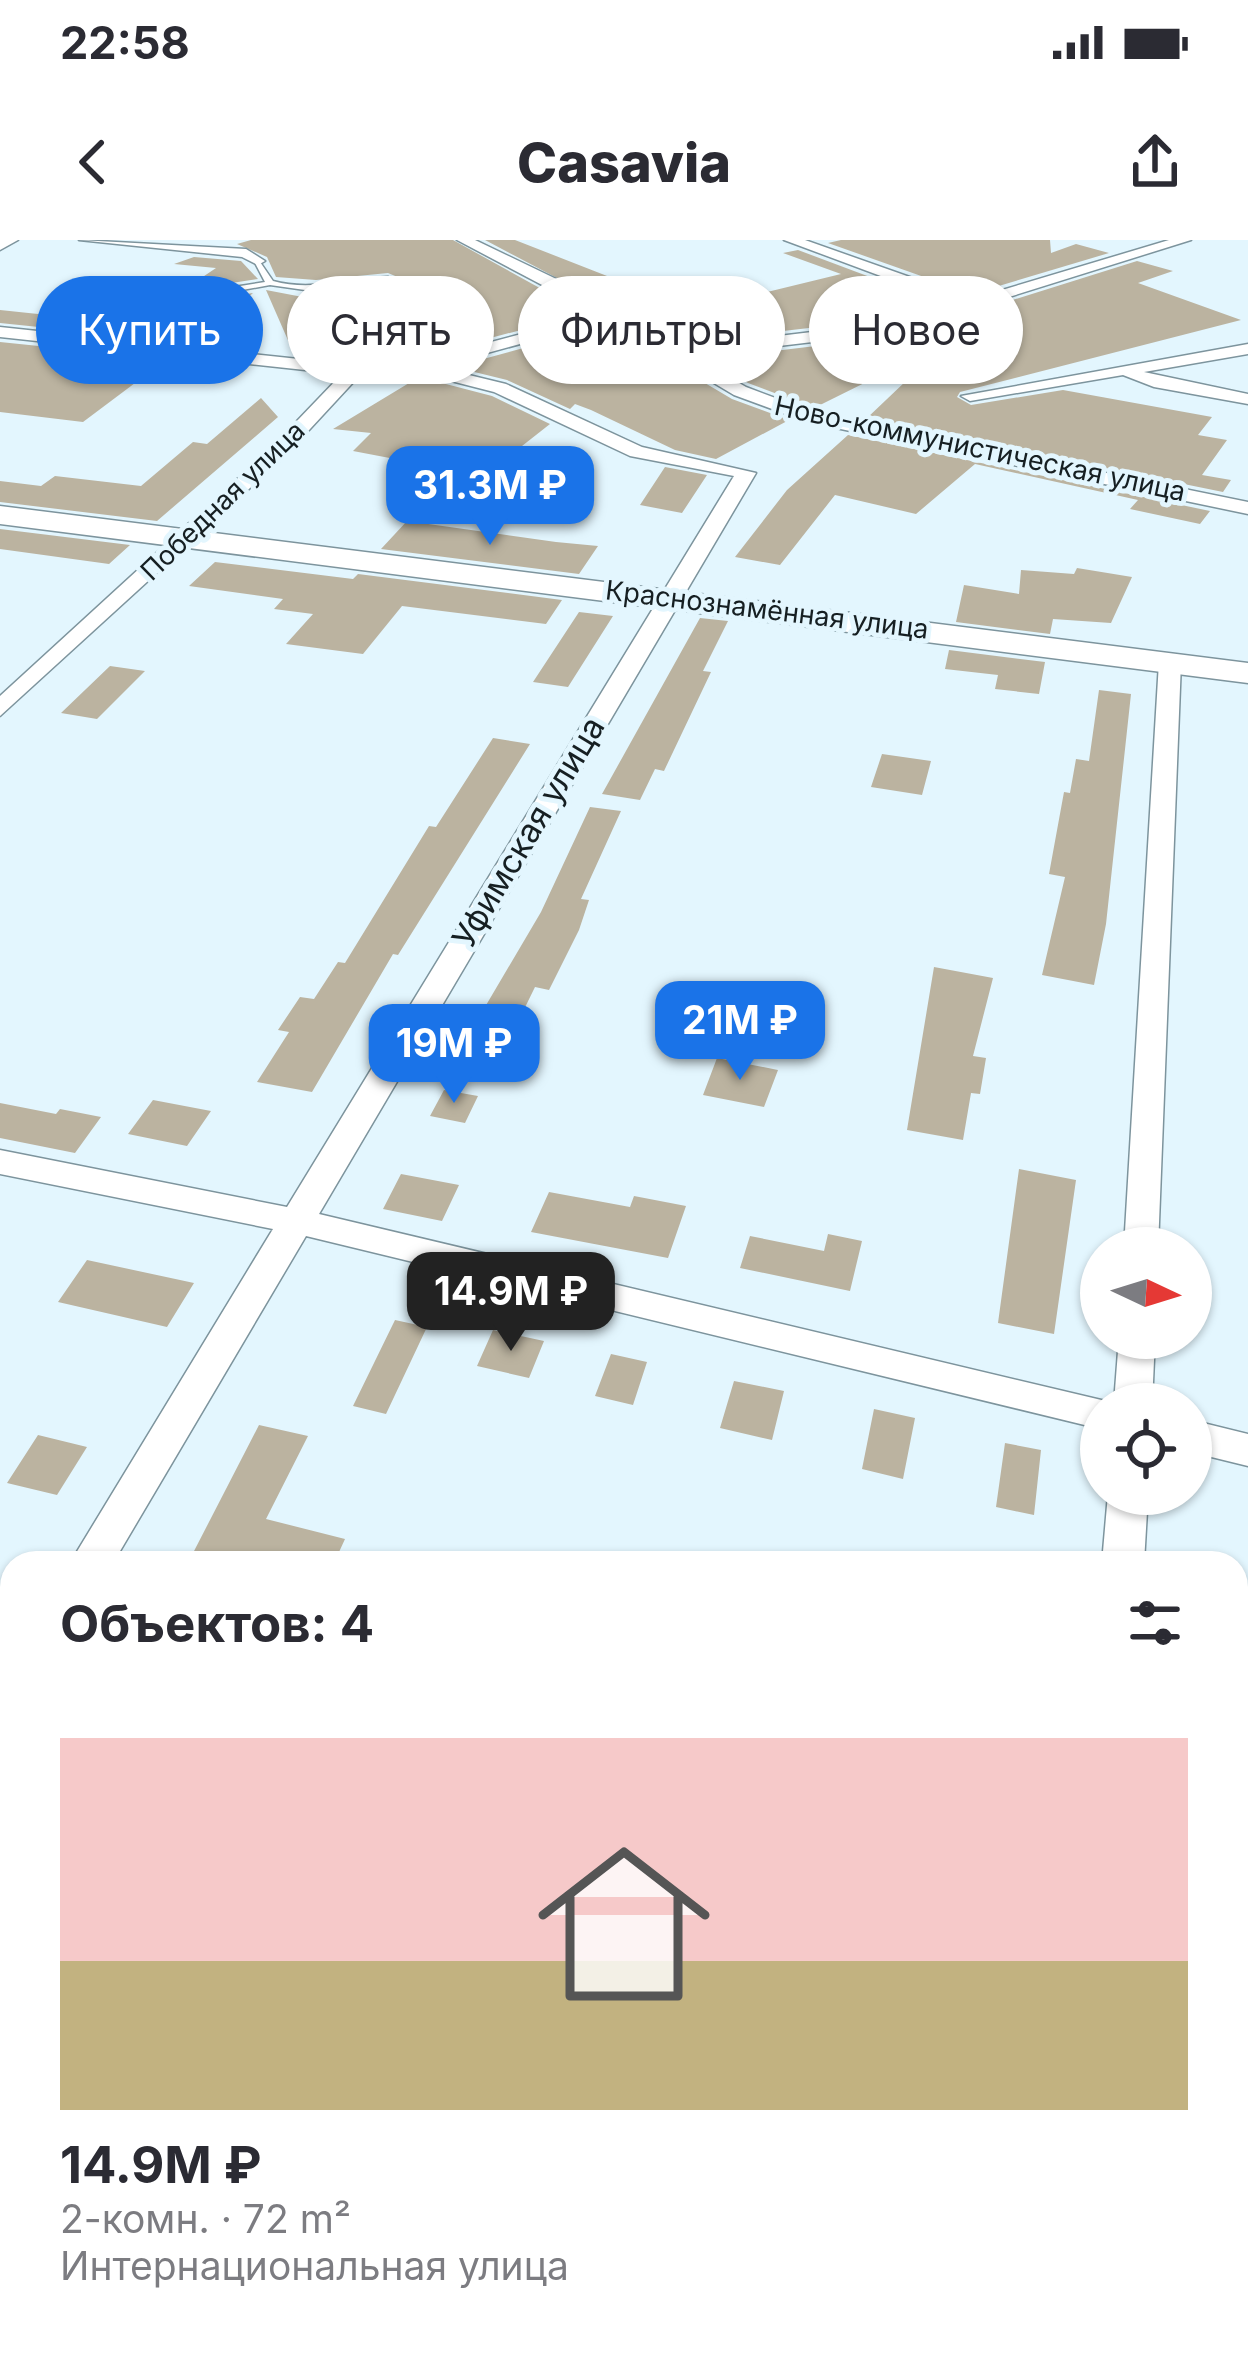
<!DOCTYPE html>
<html lang="ru">
<head>
<meta charset="utf-8">
<style>
	body { margin:0; font-family:Inter,sans-serif; background:#f2f2f3; color:#2b2b33; height:100vh; display:flex; flex-direction:column; font-size:45px; white-space:nowrap }
	* { box-sizing:border-box; margin:0 }
	p { font-size:39px; color:#7c7c81 }
	.icon { flex:none; width:66px; height:66px; fill:none; stroke:currentColor; stroke-width:2; stroke-linecap:round; stroke-linejoin:round }
	.map { position:relative; flex:1; overflow:hidden }
	.panel { position:absolute; left:0px; top:1311px; width:1248px; height:804px; display:flex; flex-direction:column; background:#fff; border-radius:36px 36px 0 0; box-shadow:0 3px 9px #0004 }
	.panel>* { flex:none }
	.top-card { position:absolute; left:36px; top:36px; width:1176px; height:108px; display:flex; gap:24px }
	.needle { width:78px; rotate:94deg }
	.fabs { position:absolute; left:1080px; top:987px; display:grid; gap:24px }
	.fabs a { display:grid; place-items:center; width:132px; height:132px; border-radius:50%; background:#fff; box-shadow:0 3px 9px #0004; font-size:60px }
	.price { position:absolute; translate:-50% -102px; padding:0 27px; border-radius:24px; background:#1a73e8; color:#fff; font-size:39px; line-height:78px; filter:drop-shadow(0 3px 6px #0008) }
	.price::after { content:''; position:absolute; left:50%; top:72px; width:36px; height:27px; margin-left:-18px; background:inherit; clip-path:polygon(0 0,100% 0,50% 100%) }
	.price.on { background:#222; color:#fff }
	ul { padding:0; list-style:none }
	li { display:grid; align-content:center; gap:24px; height:636px; padding:0 60px }
	li span { display:grid; place-items:center; height:372px; border-radius:0px; color:#555 }
	li>.icon { margin-inline-start:auto }
	span .icon { width:216px; height:216px; fill:#fffc; stroke-width:1 }
	li b { font-size:51px }
	h2 { display:flex; justify-content:space-between; align-items:center; height:144px; padding:0 60px; font-size:51px }
	.chip { padding:0 42px; border-radius:54px; background:#fff; box-shadow:0 3px 9px #0004; font-size:42px; line-height:108px }
	.chip.on { background:#1a73e8; color:#fff }
	.status { display:flex; justify-content:space-between; align-items:center; height:84px; padding:0 60px; background:#fff; direction:ltr }
	.status svg { height:33px; fill:currentColor }
	header { display:flex; justify-content:space-between; align-items:center; height:156px; padding:0 60px; background:#fff; font-size:54px; font-weight:800 }
	.map>svg:first-child { display:block }
	.building { fill:#bbb3a0 }
	.lines { fill:none; stroke-linecap:round; stroke-linejoin:round }
	.lane-casing { stroke:#7d949d; stroke-width:3 }
	.street-casing { stroke:#7d949d; stroke-width:3 }
	.secondary-casing { stroke:#7d949d; stroke-width:3 }
	.primary-casing { stroke:#7d949d; stroke-width:3 }
	.lane { fill:#fff; fill-rule:evenodd }
	.street { fill:#fff; fill-rule:evenodd }
	.secondary { fill:#fff; fill-rule:evenodd }
	.primary { fill:#fff; fill-rule:evenodd }
	.labels { text-anchor:middle; stroke-width:10; stroke-linejoin:round; paint-order:stroke }
	.far-street-label { font-size:27px; fill:#161f22; stroke:#e3f6fe }
	.street-label { font-size:33px; fill:#161f22; stroke:#e3f6fe }
</style>
</head>
<body>
<div class="status"><b>22:58</b><svg viewBox="0 0 49 12"><path d="M0 12V9h3v3zM5 12V6h3v6zM10 12V3h3v9zM15 12V0h3v12zM26 1h20v11H26zM47 4h2v5h-2z"/></svg></div>
<header><svg class="icon" aria-label="back" viewBox="0 0 24 24"><path d="M15 5l-7 7 7 7"/></svg>Casavia<svg class="icon" aria-label="share" viewBox="0 0 24 24"><path d="M12 15V3M7 8l5-5 5 5M5 13v7h14v-7"/></svg></header>
<div class="map">
<svg width="1248" height="2115" viewBox="0 0 1248 2115">
	<rect width="100%" height="100%" fill="#e3f6fe"/>
	<!-- building -->
	<path class="building" d="M251,0H453L585,73L415,118L382,119L352,105L337,119L294,114L266,50L313,59H360L385,77L415,86L461,82L479,71L388,33L316,40L276,37L267,17L237,4Z
		M485,0H515L694,70L841,34L783,13L798,10L942,64L894,78L680,103Z
		M841,0H1050L1051,13L1076,4L1109,13L972,54L828,3Z
		M194,17L241,21L258,39L212,46L145,98L0,83V70L133,84L216,28L174,24Z
		M1137,21L1173,31L1138,43L1241,80L960,152L957,157L971,165L1063,150L1212,177L1198,195L1227,200L1202,235L1231,240L1223,252L866,179L947,102L814,168L748,143L707,119L898,96Z
		M253,53L194,103L167,100L222,58Z
		M607,85L732,159L789,180L716,219L675,210L591,170L575,164L570,169L507,140L454,127Z
		M0,102L174,120L161,132L151,131L83,182L0,172Z
		M419,137L492,156L550,184L484,236L353,211L371,193L333,189Z
		M261,158L278,177L157,281L0,262V241L41,246L55,236L141,246L193,202L207,204Z
		M848,195L1210,271L1200,284L1130,269L1138,260L975,224L916,274L835,255L780,325L735,317L787,250Z
		M665,227L707,235L682,273L640,265Z
		M407,281L556,302L598,306L579,334L381,309Z
		M0,289L130,305L109,324L0,309Z
		M215,322L353,339L358,334L562,360L546,384L402,366L363,414L286,404L313,374L274,369L283,359L189,346Z
		M1077,328L1132,337L1111,383L1053,379L1050,394L956,382L964,345L1019,354L1021,330L1074,334Z
		M579,372L613,376L568,447L533,442Z
		M700,378L728,381L703,431L711,432L664,531L655,529L640,560L602,554Z
		M949,410L1045,422L1039,454L995,449L998,435L945,429Z
		M110,426L145,431L97,479L61,473Z
		M1099,450L1131,454L1106,684L1094,745L1042,735L1065,637L1049,634L1064,552L1070,553L1076,519L1089,521Z
		M493,498L530,504L398,715L393,714L312,852L257,842L289,792L278,790L300,757L314,759L338,722L345,723L429,586L436,587Z
		M882,514L931,521L922,555L871,547Z
		M590,567L621,571L581,659L589,660L579,690L549,750L535,747L511,796L472,789L541,672Z
		M934,727L993,738L973,816L986,818L980,854L971,853L963,900L907,890Z
		M717,818L778,830L764,867L703,855Z
		M444,850L478,856L465,883L430,876Z
		M153,860L211,871L187,906L128,894Z
		M0,863L56,874L60,869L101,877L75,913L0,898Z
		M1019,929L1076,940L1054,1094L998,1083Z
		M401,934L459,945L442,981L383,969Z
		M549,952L630,967L634,956L686,966L668,1018L531,992Z
		M828,994L862,1001L850,1051L740,1028L750,996L824,1011Z
		M87,1020L194,1043L167,1087L58,1062Z
		M395,1080L427,1087L386,1174L353,1166Z
		M493,1090L544,1101L529,1138L477,1126Z
		M611,1114L647,1122L633,1165L595,1156Z
		M734,1141L784,1151L772,1200L720,1188Z
		M874,1169L915,1178L903,1239L862,1229Z
		M259,1185L308,1196L266,1279L345,1299L334,1323H232L193,1313Z
		M38,1195L87,1207L57,1255L7,1243Z
		M1005,1203L1041,1210L1034,1275L996,1267Z"/>
	<g class="lines">
		<defs>
			<path id="lane" d="M258,19L273,41C312,52 349,38 388,37C412,58 448,52 475,72C436,90 392,86 362,54L313,55L309,53L312,51L270,45L220,54L149,109H143V105L215,50L265,42L254,21ZM386,41L391,48L317,51ZM397,52L453,64L465,71C429,83 397,80 370,53Z"/>
			<path id="street" d="M79,0L246,9L265,21L258,25L242,17Z
				M457,0H475L575,48L679,108L895,82L956,64L784,0H805L972,59L1169,0H1191L897,92L693,116L746,147L818,174L1248,262V274L807,182L734,155L608,80L436,127L506,144L642,207L756,233L319,974L1114,1163L1119,1098H1155L1152,1164H1101V1189L306,996L113,1323H70L273,989L0,934V910L287,967L734,236L630,216L494,152L416,132L360,135L285,216L0,476V456L271,208L342,134L0,97V87L355,125L416,122L597,74Z
				M1248,104V114L1144,132L1248,154V164L1154,147L1123,135L970,161L961,156Z
				M1170,415L1181,422L1158,1008H1124L1159,422Z
				M1191,1180L1248,1194V1226L1191,1212Z
				M1108,1254H1148L1144,1323H1102Z
				M12,1436V1492L0,1497V1440Z
				M1043,2103H1101L1100,2115H1042Z"/>
			<path id="secondary" d="M0,266L1248,423V443L0,284Z"/>
			<path id="primary" d="M0,0H18L0,10Z"/>
		</defs>
		<!-- lane casing -->
		<use href="#lane" class="lane-casing"/>
		<!-- street casing -->
		<use href="#street" class="street-casing"/>
		<!-- secondary casing -->
		<use href="#secondary" class="secondary-casing"/>
		<!-- primary casing -->
		<use href="#primary" class="primary-casing"/>
		<!-- lane -->
		<use href="#lane" class="lane"/>
		<!-- street -->
		<use href="#street" class="street"/>
		<!-- secondary -->
		<use href="#secondary" class="secondary"/>
		<!-- primary -->
		<use href="#primary" class="primary"/>
	</g>
	<g class="labels">
		<!-- far-street labels -->
		<g class="far-street-label">
			<text transform="translate(980 209) rotate(12)" y="9">Ново-коммунистическая улица</text>
			<text transform="translate(223 261) rotate(-44)" y="9">Победная улица</text>
			<text transform="translate(767 370) rotate(7)" y="9">Краснознамённая улица</text>
		</g>
		<!-- street labels -->
		<g class="street-label">
			<text transform="translate(528 592) rotate(-59)" y="12">Уфимская улица</text>
		</g>
	</g>
</svg>
<div class="fabs">
<a><svg class="needle" viewBox="-14 -14 28 28"><path d="M0-13l5 13h-10z" fill="#e53935"/><path d="M0 13l5-13h-10z" fill="#7c7c81"/></svg></a>
<a><svg class="icon" aria-label="locate" viewBox="0 0 24 24"><circle cx="12" cy="12" r="6"/><path d="M12 2v4M12 18v4M2 12h4M18 12h4"/></svg></a>
</div>
<b class="price" style="left:490px;top:308px">31.3M ₽</b>
<b class="price" style="left:740px;top:843px">21M ₽</b>
<b class="price" style="left:454px;top:866px">19M ₽</b>
<b class="price on" style="left:511px;top:1114px">14.9M ₽</b>
<div class="top-card">
<a class="chip on">Купить</a>
<a class="chip">Снять</a>
<a class="chip">Фильтры</a>
<a class="chip">Новое</a>
</div>
<section class="panel">
<h2>Объектов: 4<svg class="icon" aria-label="filters" viewBox="0 0 24 24"><path d="M4 7h16M4 17h16"/><circle cx="9" cy="7" r="2"/><circle cx="15" cy="17" r="2"/></svg></h2>
<ul>
<li><span style="background:linear-gradient(#f6c9c9 60%,#c2b280 0)"><svg class="icon" aria-label="home" viewBox="0 0 24 24"><path d="M3 11l9-7 9 7M6 9v11h12V9"/></svg></span><div><b>14.9M ₽</b><p>2-комн. · 72 m²</p><p>Интернациональная улица</p></div></li>
</ul>
</section>
</div>
</body>
</html>
